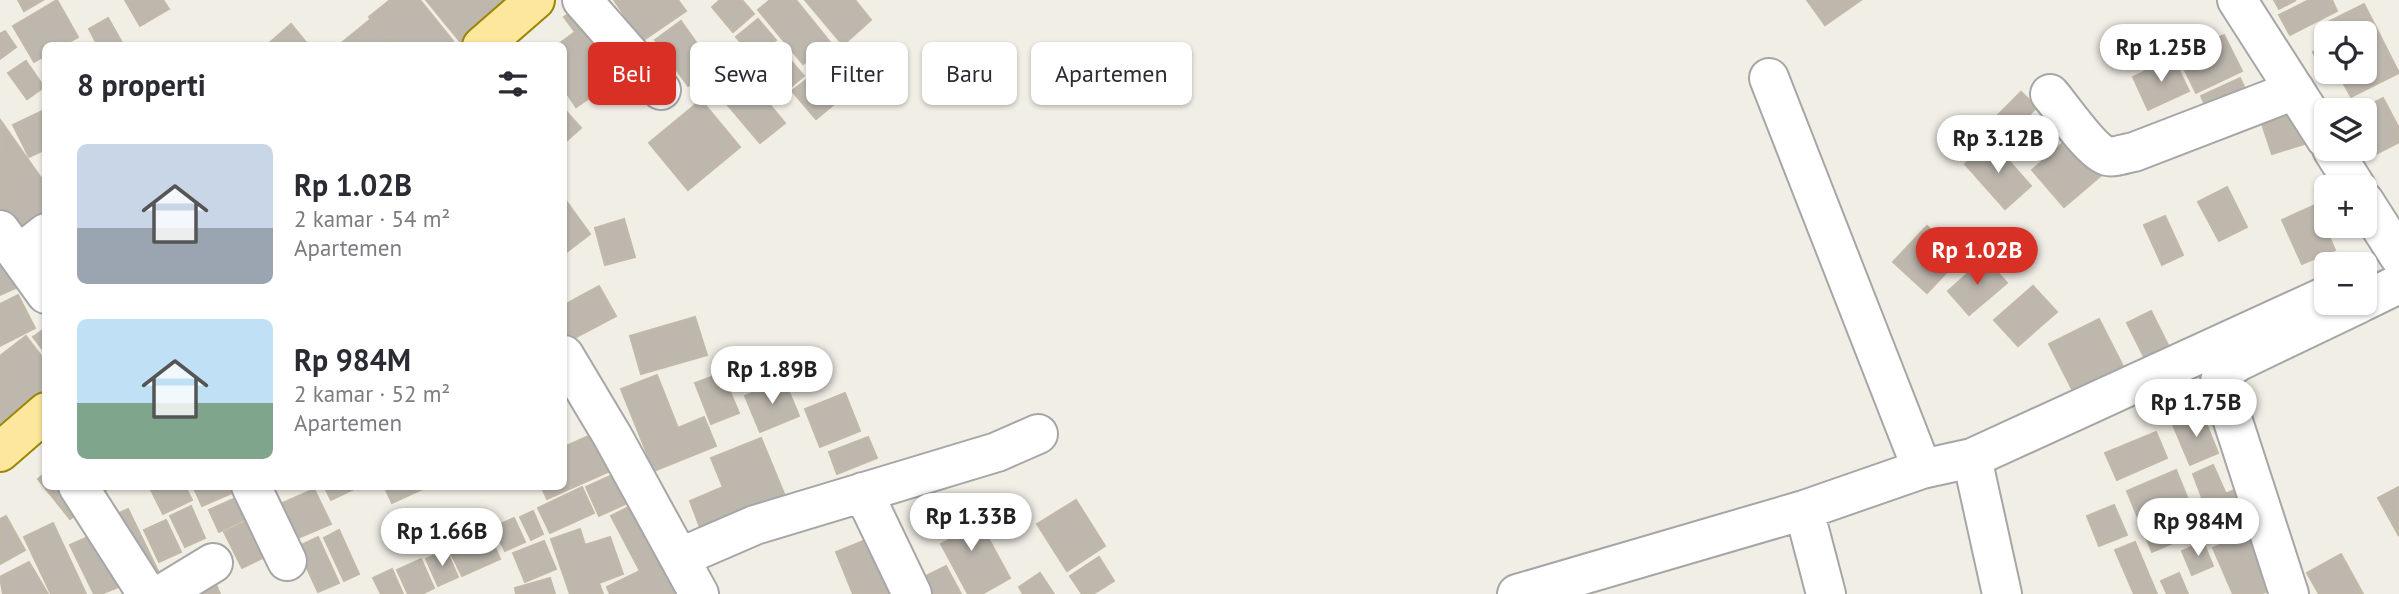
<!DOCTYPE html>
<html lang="id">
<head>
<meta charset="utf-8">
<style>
	body { margin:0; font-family:"PT Sans",sans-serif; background:#f2f2f3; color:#2b2b33; height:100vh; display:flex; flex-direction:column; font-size:26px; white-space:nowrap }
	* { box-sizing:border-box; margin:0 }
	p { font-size:23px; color:#7c7c81 }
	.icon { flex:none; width:38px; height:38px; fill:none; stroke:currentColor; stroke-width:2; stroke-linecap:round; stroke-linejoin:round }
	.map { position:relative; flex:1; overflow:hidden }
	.panel { position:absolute; left:42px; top:42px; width:525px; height:448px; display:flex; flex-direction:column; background:#fff; border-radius:10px; box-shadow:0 2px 5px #0004 }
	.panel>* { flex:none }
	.top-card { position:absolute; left:588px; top:42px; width:665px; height:63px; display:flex; gap:14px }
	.controls { position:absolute; left:2314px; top:21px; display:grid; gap:14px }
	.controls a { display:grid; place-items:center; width:63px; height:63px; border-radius:10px; background:#fff; box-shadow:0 2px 5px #0004; font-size:35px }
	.price { position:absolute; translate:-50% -60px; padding:0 16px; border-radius:24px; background:#fff; color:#222; font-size:23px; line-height:46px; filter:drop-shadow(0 2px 4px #0008) }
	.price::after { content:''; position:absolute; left:50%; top:42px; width:21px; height:16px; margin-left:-10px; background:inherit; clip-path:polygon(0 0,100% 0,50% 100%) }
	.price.active { background:#d93025; color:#fff }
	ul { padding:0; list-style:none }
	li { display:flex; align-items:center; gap:21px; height:175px; padding:0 35px }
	li span { display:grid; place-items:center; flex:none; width:196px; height:140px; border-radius:10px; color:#555 }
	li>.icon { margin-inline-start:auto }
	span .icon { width:84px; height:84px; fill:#fffc; stroke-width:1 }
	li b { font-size:30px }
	h2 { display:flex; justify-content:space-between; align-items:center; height:84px; padding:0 35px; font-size:30px }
	.tag { padding:0 24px; border-radius:10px; background:#fff; box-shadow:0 2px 5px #0004; font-size:24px; line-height:63px }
	.tag.active { background:#d93025; color:#fff }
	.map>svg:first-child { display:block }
	.building { fill:#bdb7ae; stroke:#c2b8a7; stroke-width:2; fill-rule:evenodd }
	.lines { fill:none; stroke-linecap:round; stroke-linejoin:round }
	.minor-casing { stroke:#a6a6a6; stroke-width:42 }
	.major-casing { stroke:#9a8600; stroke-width:42 }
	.minor { stroke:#fff; stroke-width:38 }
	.major { stroke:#fde79d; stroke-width:38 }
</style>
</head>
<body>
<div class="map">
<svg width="2399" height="594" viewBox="0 0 2399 594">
	<rect width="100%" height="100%" fill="#f0eee5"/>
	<!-- building -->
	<path class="building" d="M18,0H43L24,11Z
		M57,0L78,37L62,46H46V55L34,62L13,26Z
		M125,0H163L169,9L140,26Z
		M390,0H420L453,41L448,46H392L369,17Z
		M426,0H504L510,7L463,45Z
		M614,0H678L686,11L642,41Z
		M720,0H742L754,14L733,32L712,7Z
		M770,0H796L830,42L803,64L758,10Z
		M805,0H855L871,20L843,45Z
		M1807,0H1861L1825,25Z
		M2274,0H2296L2279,9Z
		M2309,0H2332L2337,11L2290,35L2279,15Z
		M2364,4L2399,73L2351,97L2340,77L2328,82L2313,52L2325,46L2316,28ZM2326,33H2364V72H2326Z
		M578,7L625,74L576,107L564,89V46H556L575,32L564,17Z
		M108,18L124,46H98L89,29Z
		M371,19L392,46L339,45Z
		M758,19L776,40L754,58L736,37Z
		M681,21L715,69L688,86L655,40Z
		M291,24L309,46H266Z
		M5,31L16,47L0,59V34Z
		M2224,35L2242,71L2196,93L2178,56Z
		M778,46L804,76L780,96L755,65Z
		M2173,58L2189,91L2148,110L2133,77Z
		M26,61L44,87L27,99L8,73Z
		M736,64L785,123L760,143L711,85Z
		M810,77L833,105L816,119L792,91Z
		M2240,78L2251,102L2212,120L2201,96Z
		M2021,92L2037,107L2009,135L1993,120Z
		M2383,98L2399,128V142L2357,164L2349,149H2364V110H2359Z
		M701,100L740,147L688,190L649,143Z
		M46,109V149L29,157L13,125Z
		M564,109L581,128L564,143Z
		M2294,114L2304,144L2272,154L2262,124Z
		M1,121L46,185V216L18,235L0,209Z
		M2071,136L2104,173L2064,207L2032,170Z
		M1992,142L2031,186L2005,209L1965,164Z
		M2227,187L2247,227L2219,241L2198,202Z
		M564,198L590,234L564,254Z
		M2315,205L2335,250L2302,264L2282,220Z
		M2165,216L2183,255L2162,265L2144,225Z
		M624,219L635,257L605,265L595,228Z
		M1927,226L1960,258L1927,293L1893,262Z
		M1985,258L2007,283L1969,315L1948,291Z
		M0,260L20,286L0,295Z
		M599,286L616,316L567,342L564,336V305Z
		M2033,286L2057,312L2018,346L1994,320Z
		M18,295L35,328L0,346V304Z
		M2151,311L2171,351L2147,363L2127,323Z
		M695,317L707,355L641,374L630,336Z
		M2099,319L2128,376L2078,401L2049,344Z
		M46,328V354L33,337Z
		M26,336L46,362V398L0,431V356Z
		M722,373L739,413L711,424L695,383Z
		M657,375L678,428L704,417L716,446L654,471L621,389Z
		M784,380L799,416L760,432L745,396Z
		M845,393L860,431L820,447L805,409Z
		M2202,413L2218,453L2190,465L2173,425Z
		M602,430L619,467L547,499L541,486H564V447Z
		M2156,432L2167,458L2117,480L2105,453Z
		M868,437L877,458L837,474L829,452Z
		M761,438L785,496L701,530L690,501L723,487L711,458Z
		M2213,465L2226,494L2204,503L2193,474Z
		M2176,470L2201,531L2152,552L2127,491Z
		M621,471L634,500L599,516L586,487Z
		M46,472V486H111L70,519L38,479Z
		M2246,485L2257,513L2216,529L2204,503Z
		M149,486H185L192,500L163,514Z
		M193,486H237L239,490L202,506Z
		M324,486H360L331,500Z
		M384,486H426L427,487L392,503Z
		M582,487L594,513L550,533L538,508Z
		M2399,487V536L2378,498Z
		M314,489L331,524L284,544L269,509Z
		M244,494L254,515L219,532L209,510Z
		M646,498L697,594H610L607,587L640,571L611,516Z
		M1076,500L1105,546L1067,571L1037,524Z
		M961,504L974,527L980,523L1010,578L982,594H968L941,544L949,540L937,517Z
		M2114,505L2127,535L2099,546L2087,516Z
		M191,506L205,538L185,547L170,516Z
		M128,509L158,571L101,594H94L70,545L108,528L104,520Z
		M533,511L543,534L531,540L520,517Z
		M6,516L25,550L0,564V519Z
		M255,517L273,553L242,568L224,532Z
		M514,518L525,542L505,551L493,527Z
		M166,520L181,552L159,562L144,530Z
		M53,523L86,594H51L24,537Z
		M487,529L500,559L462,576L448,547Z
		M580,529L585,545L610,537L623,574L599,583L603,594H570L551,539Z
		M2257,529L2281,585L2261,594H2233L2213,548Z
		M339,530L359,574L344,581L324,538Z
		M878,535L902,594H853L836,552Z
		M318,537L339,583L318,592L297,547Z
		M544,541L556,569L525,582L513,553Z
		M2135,542L2157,594H2134L2115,550Z
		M2203,542L2213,566L2192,575L2182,551Z
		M446,550L458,577L438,586L426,559Z
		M2341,554L2363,594H2319L2307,573Z
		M1099,557L1114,581L1093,594H1082L1070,576Z
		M421,559L434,588L422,594H408L397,570Z
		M29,562L48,594H3L0,577Z
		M946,566L961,594H928L920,579Z
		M392,569L403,594H381L373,578Z
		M1040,573L1054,594H1023L1019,587Z
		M2179,573L2188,594H2167L2161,581Z
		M212,575L220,594H164Z
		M550,578L555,594H516L515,588Z"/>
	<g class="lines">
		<defs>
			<path id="minor" d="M582,0L661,90
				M2237,0L2326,139
				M1769,78L1922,469
				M2050,94C2062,108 2091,151 2107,156C2115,158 2126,153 2134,152L2295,90
				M2332,149L2356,187
				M2364,201L2399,256
				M0,230L46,294
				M18,255L46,233
				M2364,301L2399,284
				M564,355L613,437L699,594
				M1972,458L2002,594
				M78,486L147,594
				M251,486L287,561
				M863,492L912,594
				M1804,510L1826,594
				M681,557L755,525L997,452L1038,434
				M162,594L213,563
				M1517,594L1804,510L1922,469L1972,458L2326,296
				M2289,594L2220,381L2224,371L2239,361L2360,303"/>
			<path id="major" d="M482,46L535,0
				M0,452L46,412"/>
		</defs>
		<!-- minor casing -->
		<use href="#minor" class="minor-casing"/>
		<!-- major casing -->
		<use href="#major" class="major-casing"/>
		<!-- minor -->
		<use href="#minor" class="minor"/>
		<!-- major -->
		<use href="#major" class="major"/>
	</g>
</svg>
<div class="controls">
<a><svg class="icon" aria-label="locate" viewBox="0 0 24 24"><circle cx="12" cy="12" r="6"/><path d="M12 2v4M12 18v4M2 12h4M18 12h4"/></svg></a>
<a><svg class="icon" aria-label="layers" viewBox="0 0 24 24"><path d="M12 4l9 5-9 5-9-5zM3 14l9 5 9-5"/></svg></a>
<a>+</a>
<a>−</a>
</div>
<b class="price" style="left:2161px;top:84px">Rp 1.25B</b>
<b class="price" style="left:1998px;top:175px">Rp 3.12B</b>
<b class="price active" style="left:1977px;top:287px">Rp 1.02B</b>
<b class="price" style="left:772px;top:406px">Rp 1.89B</b>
<b class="price" style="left:2196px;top:439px">Rp 1.75B</b>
<b class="price" style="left:971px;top:553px">Rp 1.33B</b>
<b class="price" style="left:2198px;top:558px">Rp 984M</b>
<b class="price" style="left:442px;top:568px">Rp 1.66B</b>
<div class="top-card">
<a class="tag active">Beli</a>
<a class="tag">Sewa</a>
<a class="tag">Filter</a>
<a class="tag">Baru</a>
<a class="tag">Apartemen</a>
</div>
<section class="panel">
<h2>8 properti<svg class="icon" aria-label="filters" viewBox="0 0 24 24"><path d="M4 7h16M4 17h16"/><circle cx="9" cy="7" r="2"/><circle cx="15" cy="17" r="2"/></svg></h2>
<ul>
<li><span style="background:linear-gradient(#c9d6e8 60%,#9aa5b1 0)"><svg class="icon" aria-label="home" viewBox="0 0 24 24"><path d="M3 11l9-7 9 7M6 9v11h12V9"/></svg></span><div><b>Rp 1.02B</b><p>2 kamar · 54 m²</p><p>Apartemen</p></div></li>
<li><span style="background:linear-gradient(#bfe0f5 60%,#7fa58c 0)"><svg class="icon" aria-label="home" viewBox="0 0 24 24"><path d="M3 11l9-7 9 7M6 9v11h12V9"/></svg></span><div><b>Rp 984M</b><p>2 kamar · 52 m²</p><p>Apartemen</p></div></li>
</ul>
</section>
</div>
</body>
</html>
